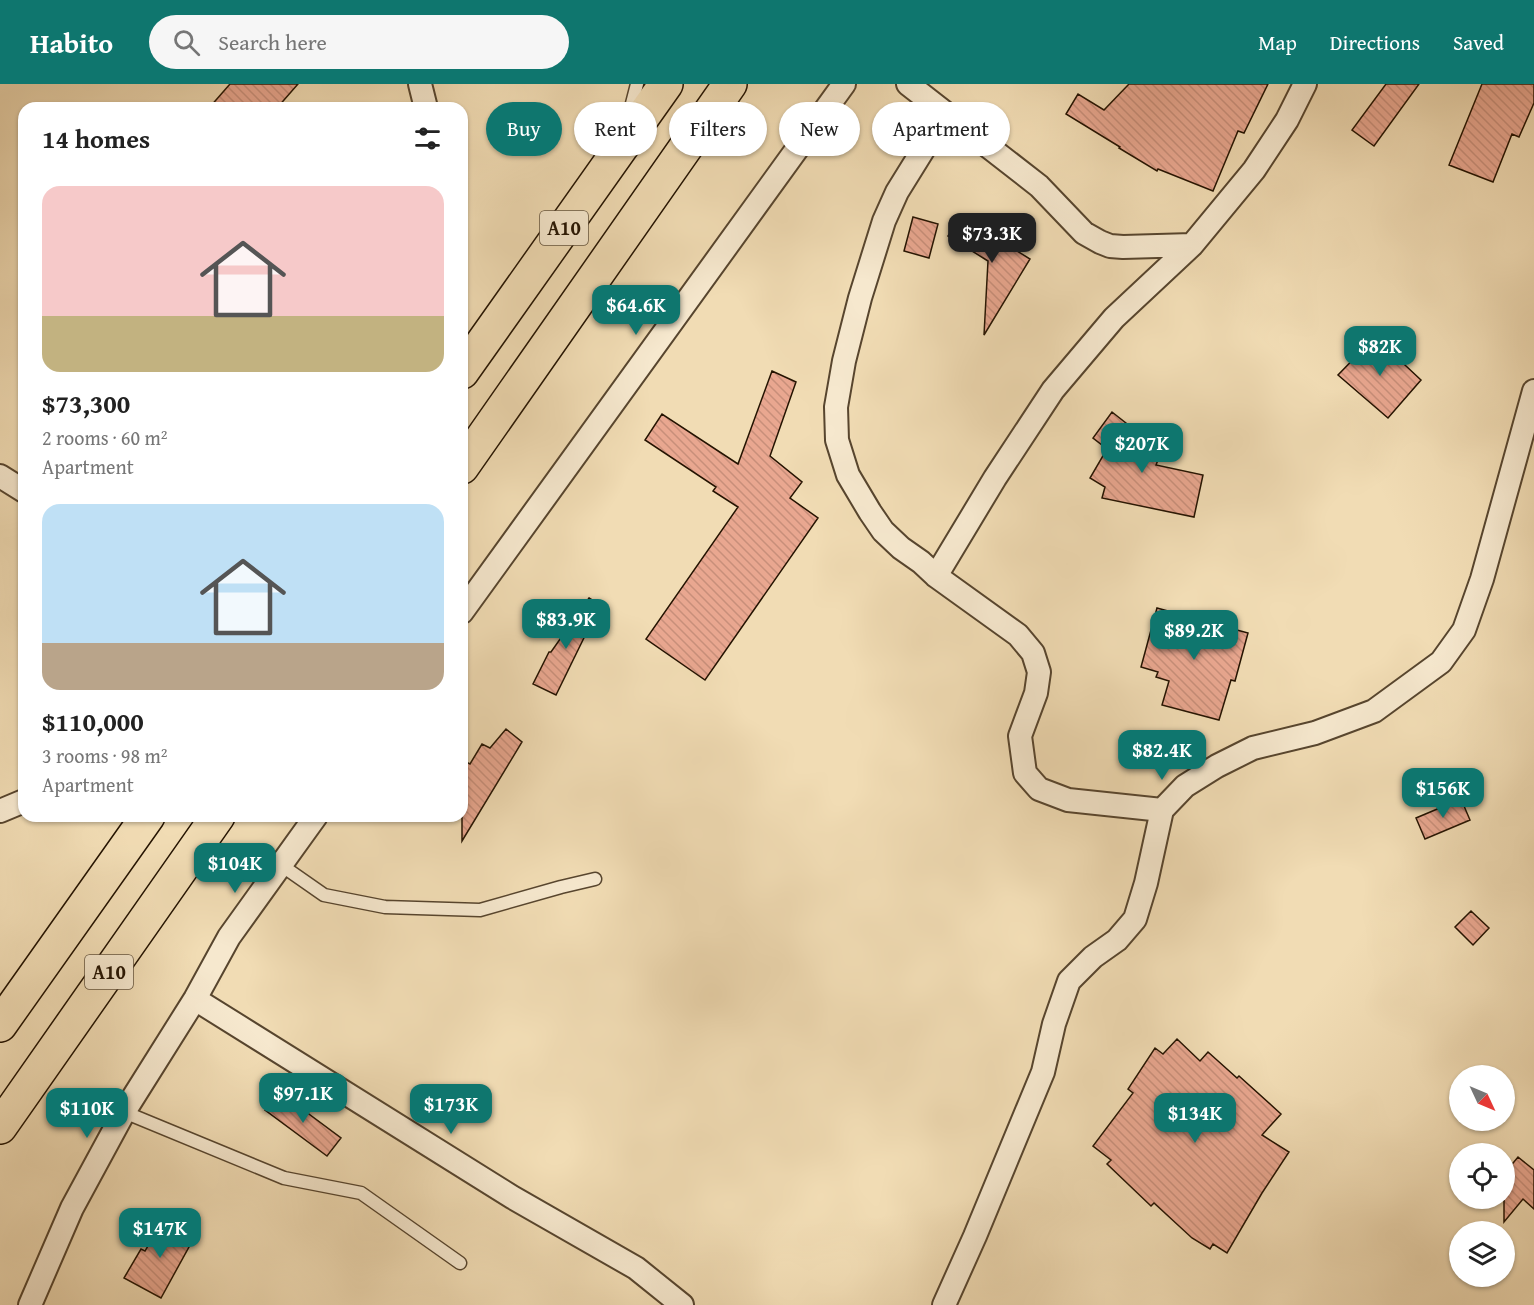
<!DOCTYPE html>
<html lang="en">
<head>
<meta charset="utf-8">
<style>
	body { margin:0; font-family:"Gentium Book Plus",serif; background:#f6f6f6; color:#222; height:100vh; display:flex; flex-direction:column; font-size:22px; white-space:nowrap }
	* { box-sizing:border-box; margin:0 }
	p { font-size:20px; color:#767676 }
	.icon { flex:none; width:33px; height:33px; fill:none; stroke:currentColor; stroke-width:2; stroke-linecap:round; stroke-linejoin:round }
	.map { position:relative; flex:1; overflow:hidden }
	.drawer { position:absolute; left:18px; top:18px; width:450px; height:720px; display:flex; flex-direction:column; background:#fff; border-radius:18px; box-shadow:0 2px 4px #0004 }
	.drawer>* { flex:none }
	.hud { position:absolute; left:486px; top:18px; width:570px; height:54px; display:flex; gap:12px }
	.needle { width:39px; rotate:134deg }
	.buttons { position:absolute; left:1449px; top:981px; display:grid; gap:12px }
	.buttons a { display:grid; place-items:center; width:66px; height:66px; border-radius:50%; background:#fff; box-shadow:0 2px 4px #0004; font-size:30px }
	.price { position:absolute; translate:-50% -51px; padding:0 14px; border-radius:12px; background:#0f766e; color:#fff; font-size:20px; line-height:39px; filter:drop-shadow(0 2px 3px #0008) }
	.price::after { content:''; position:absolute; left:50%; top:36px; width:18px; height:14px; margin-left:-9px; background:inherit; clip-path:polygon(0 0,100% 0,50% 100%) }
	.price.current { background:#222; color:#fff }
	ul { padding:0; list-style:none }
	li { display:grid; align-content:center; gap:12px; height:318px; padding:0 24px }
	li span { display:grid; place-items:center; height:186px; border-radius:18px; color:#555 }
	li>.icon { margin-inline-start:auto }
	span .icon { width:108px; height:108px; fill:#fffc; stroke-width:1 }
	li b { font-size:26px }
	h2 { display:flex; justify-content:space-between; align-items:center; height:72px; padding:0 24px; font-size:26px }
	.chip { padding:0 21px; border-radius:27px; background:#fff; box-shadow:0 2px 4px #0004; font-size:21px; line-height:54px }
	.chip.current { background:#0f766e; color:#fff }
	header { display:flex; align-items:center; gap:36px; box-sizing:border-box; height:84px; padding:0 30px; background:#0f766e; color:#fff }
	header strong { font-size:28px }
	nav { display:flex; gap:33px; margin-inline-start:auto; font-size:21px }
	.search { width:420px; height:54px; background:#f6f6f6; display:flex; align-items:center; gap:15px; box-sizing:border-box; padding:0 21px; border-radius:33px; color:#767676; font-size:22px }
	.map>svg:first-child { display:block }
	.building { fill:url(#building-back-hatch); stroke:#241301; stroke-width:1.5 }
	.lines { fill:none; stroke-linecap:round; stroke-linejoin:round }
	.service-casing { stroke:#57452e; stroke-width:15 }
	.minor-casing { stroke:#57452e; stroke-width:26 }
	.primary-casing { stroke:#241301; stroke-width:36 }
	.service { stroke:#f6e8ce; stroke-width:12 }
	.minor { stroke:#f6e8ce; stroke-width:22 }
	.primary { stroke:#f1dcb4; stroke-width:33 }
	.labels { text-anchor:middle; stroke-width:6; stroke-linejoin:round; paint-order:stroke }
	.shield { fill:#f6e8ce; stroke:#63533e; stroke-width:1.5 }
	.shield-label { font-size:20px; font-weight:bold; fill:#241301 }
</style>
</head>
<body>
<header>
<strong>Habito</strong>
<div class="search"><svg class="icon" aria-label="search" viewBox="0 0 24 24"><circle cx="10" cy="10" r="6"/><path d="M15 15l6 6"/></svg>Search here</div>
<nav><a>Map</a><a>Directions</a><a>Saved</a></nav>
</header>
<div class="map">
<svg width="1534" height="1221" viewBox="0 0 1534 1221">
	<defs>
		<pattern id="building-back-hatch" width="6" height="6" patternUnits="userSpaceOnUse" patternTransform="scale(1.5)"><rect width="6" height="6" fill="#e9a790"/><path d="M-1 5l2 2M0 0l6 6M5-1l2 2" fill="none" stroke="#c88f7a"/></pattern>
	</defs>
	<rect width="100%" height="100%" fill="#f1dcb4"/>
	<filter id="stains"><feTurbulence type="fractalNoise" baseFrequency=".00333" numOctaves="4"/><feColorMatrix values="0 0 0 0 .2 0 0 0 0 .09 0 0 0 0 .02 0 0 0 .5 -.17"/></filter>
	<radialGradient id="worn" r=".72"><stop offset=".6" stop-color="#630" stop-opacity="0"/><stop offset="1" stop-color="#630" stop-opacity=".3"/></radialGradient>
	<!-- building -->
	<path class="building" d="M230,0H298L277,24H209Z
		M1129,0H1268L1244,49L1238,47L1213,107L1158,85L1157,87L1119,64L1120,63L1066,30L1078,10L1104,26Z
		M1386,0H1419L1374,62L1352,46Z
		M1482,0H1534V19L1519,53L1512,50L1493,98L1449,81Z
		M961,132L1030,175L984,251L988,177L948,152Z
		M913,133L938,140L929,174L904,167Z
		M1375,253L1421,296L1388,334L1338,291Z
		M772,287L796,298L770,372L802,398L790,414L818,434L705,596L646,555L738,423L713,407L716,403L645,356L662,330L738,380Z
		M1112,328L1141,351L1132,363L1160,371L1156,381L1203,391L1194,433L1102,414L1105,403L1090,394L1107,365L1093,354Z
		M589,514L600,521L556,611L533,600L549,568H551Z
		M1157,524L1248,549L1235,597L1231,596L1219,636L1162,621L1169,597L1156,593L1158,588L1141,583Z
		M506,645L522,658L462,757V676L470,680L482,660L490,664Z
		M1461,715L1470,736L1425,755L1416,734Z
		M1471,827L1489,844L1473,861L1455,843Z
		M1177,955L1200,977L1208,968L1237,994L1239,992L1281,1030L1262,1051L1289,1068L1262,1109L1227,1169L1213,1160L1210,1165L1192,1154L1154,1119L1151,1122L1107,1080L1111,1076L1093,1062L1133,1009L1128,1005L1155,964L1163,970Z
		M278,1007L341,1054L327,1072L265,1026Z
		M1518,1073L1534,1086V1125L1523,1115L1504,1138V1090Z
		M164,1134L195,1152L161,1214L124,1194L141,1165L145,1167Z"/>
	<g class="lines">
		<defs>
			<path id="service" d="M628,35L637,0
				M281,781L324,811L385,823L480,826L561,803L595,795
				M124,1028L284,1094L361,1109L460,1179"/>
			<path id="minor" d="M420,0L426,24
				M908,0L1039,102L1084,149L1100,158L1110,162L1123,163L1192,161
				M946,29L897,108L884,137L860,214L844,277L836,323L837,356L848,391L870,428L883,447L901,464L921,478L936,492L1018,551L1033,569L1039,588L1036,609L1020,652L1025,689L1039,705L1068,716L1162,726
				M0,392L24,407
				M936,492L995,394L1053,306L1114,234L1192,161L1254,86L1287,36L1305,0
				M462,528L844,0
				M0,727L24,717
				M195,915L512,1113L636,1184L682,1221
				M30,1221L72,1124L124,1028L195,915L229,853L316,732
				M944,1221L975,1152L1043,988L1054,940L1069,897L1093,873L1117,856L1135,835L1146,799L1162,726L1185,702L1217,682L1253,664L1315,649L1374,627L1441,578L1464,546L1482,495L1534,307"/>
			<path id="primary" d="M462,288L666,0
				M462,383L730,0
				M0,941L148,732
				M0,1043L218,732"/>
		</defs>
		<!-- service casing -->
		<use href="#service" class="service-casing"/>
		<!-- minor casing -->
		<use href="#minor" class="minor-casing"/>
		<!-- primary casing -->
		<use href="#primary" class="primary-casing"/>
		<!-- service -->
		<use href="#service" class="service"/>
		<!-- minor -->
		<use href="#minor" class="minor"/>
		<!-- primary -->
		<use href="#primary" class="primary"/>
	</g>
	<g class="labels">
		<!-- shield labels -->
		<g class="shield">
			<rect x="540" y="127" width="48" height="34" rx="4.5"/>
			<rect x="85" y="871" width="48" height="34" rx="4.5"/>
		</g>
		<g class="shield-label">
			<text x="564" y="151">A10</text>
			<text x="109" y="895">A10</text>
		</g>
	</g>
	<rect width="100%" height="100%" filter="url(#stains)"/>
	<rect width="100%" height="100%" fill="url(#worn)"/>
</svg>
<div class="buttons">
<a><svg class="needle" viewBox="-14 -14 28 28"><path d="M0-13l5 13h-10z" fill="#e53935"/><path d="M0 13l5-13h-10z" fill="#767676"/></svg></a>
<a><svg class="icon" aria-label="locate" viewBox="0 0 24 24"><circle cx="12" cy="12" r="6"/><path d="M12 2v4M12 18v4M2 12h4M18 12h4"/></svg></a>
<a><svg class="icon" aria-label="layers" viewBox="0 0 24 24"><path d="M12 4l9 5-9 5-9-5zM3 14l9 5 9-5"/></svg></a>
</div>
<b class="price current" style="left:992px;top:180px">$73.3K</b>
<b class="price" style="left:636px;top:252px">$64.6K</b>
<b class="price" style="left:1380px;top:293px">$82K</b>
<b class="price" style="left:1142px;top:390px">$207K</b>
<b class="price" style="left:566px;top:566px">$83.9K</b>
<b class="price" style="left:1194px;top:577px">$89.2K</b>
<b class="price" style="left:1162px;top:697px">$82.4K</b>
<b class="price" style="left:1443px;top:735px">$156K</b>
<b class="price" style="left:235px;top:810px">$104K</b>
<b class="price" style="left:303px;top:1040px">$97.1K</b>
<b class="price" style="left:451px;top:1051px">$173K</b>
<b class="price" style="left:87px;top:1055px">$110K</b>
<b class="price" style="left:1195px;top:1060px">$134K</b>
<b class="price" style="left:160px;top:1175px">$147K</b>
<div class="hud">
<a class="chip current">Buy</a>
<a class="chip">Rent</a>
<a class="chip">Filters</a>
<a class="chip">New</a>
<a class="chip">Apartment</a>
</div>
<section class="drawer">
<h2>14 homes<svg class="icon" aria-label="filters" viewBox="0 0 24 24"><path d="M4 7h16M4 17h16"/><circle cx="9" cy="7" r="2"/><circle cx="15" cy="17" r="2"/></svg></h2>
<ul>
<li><span style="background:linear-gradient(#f6c9c9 70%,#c2b280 0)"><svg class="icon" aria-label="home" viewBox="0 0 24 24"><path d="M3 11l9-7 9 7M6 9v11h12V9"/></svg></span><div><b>$73,300</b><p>2 rooms · 60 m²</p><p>Apartment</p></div></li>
<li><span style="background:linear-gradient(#bfe0f5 75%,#b9a48a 0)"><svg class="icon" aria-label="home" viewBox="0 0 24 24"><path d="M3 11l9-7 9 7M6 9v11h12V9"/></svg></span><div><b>$110,000</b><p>3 rooms · 98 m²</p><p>Apartment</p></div></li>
</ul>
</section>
</div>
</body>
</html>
